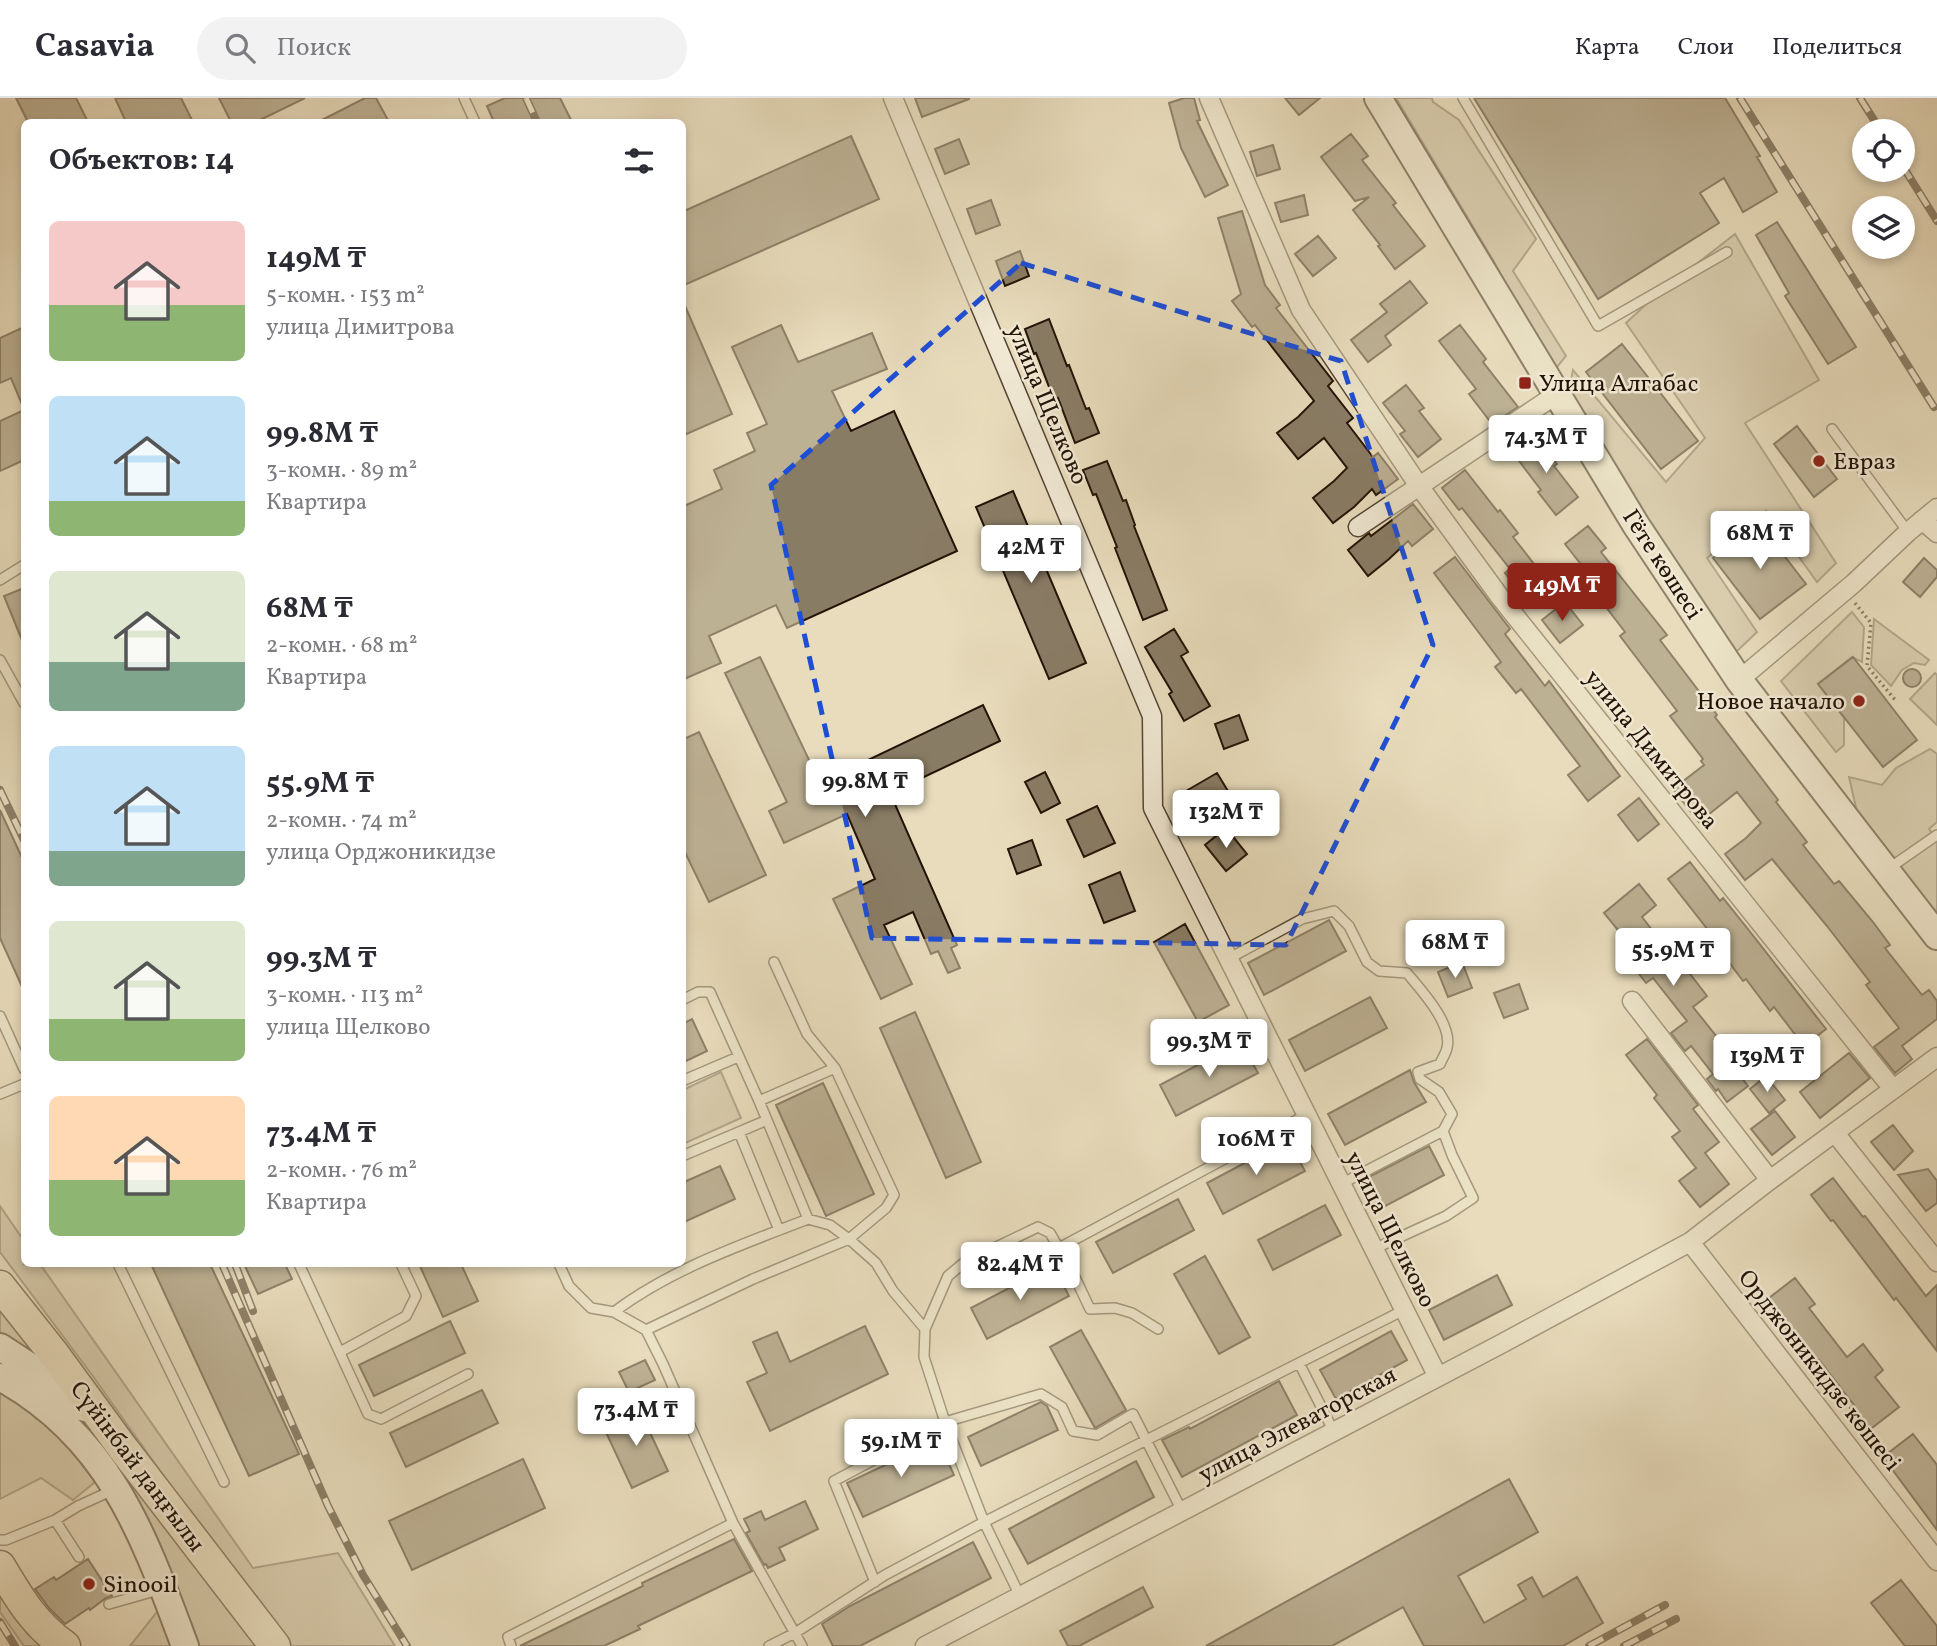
<!DOCTYPE html>
<html lang="ru">
<head>
<meta charset="utf-8">
<style>
	body { margin:0; font-family:Vollkorn,serif; background:#f2f2f3; color:#2b2b33; height:100vh; display:flex; flex-direction:column; font-size:26px; white-space:nowrap }
	* { box-sizing:border-box; margin:0 }
	p { font-size:23px; color:#7c7c81 }
	.icon { flex:none; width:38px; height:38px; fill:none; stroke:currentColor; stroke-width:2; stroke-linecap:round; stroke-linejoin:round }
	.map { position:relative; flex:1; overflow:hidden }
	.panel { position:absolute; left:21px; top:21px; width:665px; height:1148px; display:flex; flex-direction:column; background:#fff; border-radius:10px; box-shadow:0 4px 10px #0003 }
	.panel>* { flex:none }
	.fabs { position:absolute; left:1852px; top:21px; display:grid; gap:14px }
	.fabs a { display:grid; place-items:center; width:63px; height:63px; border-radius:50%; background:#fff; box-shadow:0 4px 10px #0003; font-size:35px }
	.price { position:absolute; translate:-50% -60px; padding:0 16px; border-radius:7px; background:#fff; color:#222; font-size:23px; line-height:46px; filter:drop-shadow(0 2px 4px #0008) }
	.price::after { content:''; position:absolute; left:50%; top:42px; width:21px; height:16px; margin-left:-10px; background:inherit; clip-path:polygon(0 0,100% 0,50% 100%) }
	.price.current { background:#8f2418; color:#fff }
	ul { padding:0; list-style:none }
	li { display:flex; align-items:center; gap:21px; height:175px; padding:0 28px }
	li span { display:grid; place-items:center; flex:none; width:196px; height:140px; border-radius:10px; color:#555 }
	li>.icon { margin-inline-start:auto }
	span .icon { width:84px; height:84px; fill:#fffc; stroke-width:1 }
	li b { font-size:30px }
	h2 { display:flex; justify-content:space-between; align-items:center; height:84px; padding:0 28px; font-size:30px }
	header { display:flex; align-items:center; gap:42px; box-sizing:border-box; height:98px; padding:0 35px; background:#fff; border-bottom:2px solid #e1e1e2 }
	header strong { font-size:33px }
	nav { display:flex; gap:38px; margin-inline-start:auto; font-size:24px }
	.search { width:490px; height:63px; background:#f2f2f3; display:flex; align-items:center; gap:18px; box-sizing:border-box; padding:0 24px; border-radius:38px; color:#7c7c81; font-size:26px }
	.map>svg:first-child { display:block }
	.green { fill:#c7ba9d; stroke:#756652; stroke-width:2 }
	.building { fill:#897c65; stroke:#231306; stroke-width:2 }
	.lines { fill:none; stroke-linecap:round; stroke-linejoin:round }
	.lane-casing { stroke:#544534; stroke-width:12 }
	.street-casing { stroke:#544534; stroke-width:21 }
	.secondary-casing { stroke:#231306; stroke-width:30 }
	.primary-casing { stroke:#231306; stroke-width:33 }
	.path { stroke:#231306; stroke-width:3.5; stroke-dasharray:2 3.5; stroke-linecap:butt }
	.lane { stroke:#f0e8d3; stroke-width:9 }
	.street { stroke:#f0e8d3; stroke-width:18 }
	.secondary { stroke:#f0e8d3; stroke-width:26 }
	.primary { stroke:#e8dcbc; stroke-width:30 }
	.rail-casing { stroke:#231306; stroke-width:8 }
	.rail { stroke:#f0e8d3; stroke-width:5; stroke-dasharray:16; stroke-linecap:butt }
	.marked { fill:none; stroke:#1d4ed8; stroke-width:5; stroke-dasharray:14 9; stroke-linejoin:round }
	.poi-dot { fill:#8f2418; stroke:#f0e8d3; stroke-width:2.5 }
	.labels { text-anchor:middle; stroke-width:5; stroke-linejoin:round; paint-order:stroke }
	.poi-label { font-size:24px; fill:#231306; stroke:#f0e8d3; text-anchor:start }
	.street-label { font-size:24px; fill:#231306; stroke:#f0e8d3 }
</style>
</head>
<body>
<header>
<strong>Casavia</strong>
<div class="search"><svg class="icon" aria-label="search" viewBox="0 0 24 24"><circle cx="10" cy="10" r="6"/><path d="M15 15l6 6"/></svg>Поиск</div>
<nav><a>Карта</a><a>Слои</a><a>Поделиться</a></nav>
</header>
<div class="map">
<svg width="1937" height="1548" viewBox="0 0 1937 1548">
	<rect width="100%" height="100%" fill="#e8dcbc"/>
	<filter id="stains"><feTurbulence type="fractalNoise" baseFrequency=".00286" numOctaves="4"/><feColorMatrix values="0 0 0 0 .2 0 0 0 0 .09 0 0 0 0 .02 0 0 0 .5 -.17"/></filter>
	<radialGradient id="worn" r=".72"><stop offset=".6" stop-color="#630" stop-opacity="0"/><stop offset="1" stop-color="#630" stop-opacity=".3"/></radialGradient>
	<!-- green -->
	<path class="green" d="M1396,0H1432L1433,4L1459,22L1536,141L1513,173L1566,258L1553,274L1493,162Z
		M1735,136L1819,282L1745,325L1836,465L1817,484L1766,413L1707,460L1757,534L1733,557L1567,303L1573,272L1666,384L1705,340L1626,225L1654,199Z
		M1852,514L1864,529L1862,564L1852,559L1818,586L1844,620V647L1836,654L1781,583Z
		M1874,521L1929,562L1925,567L1914,565L1902,572L1891,588L1871,567Z
		M1935,575L1937,577V627L1910,601Z
		M1930,651L1937,656V724L1929,731L1937,742V820L1858,718L1849,679L1882,687L1896,670Z
		M721,974L741,1020L683,1046V992Z
		M0,1108L24,1143V1166H40L253,1470L338,1455L395,1548H288L268,1525L92,1277L0,1154Z
		M0,1202L47,1263L0,1237Z
		M0,1261L48,1293L84,1325L113,1357L258,1548H190L164,1459L0,1269Z
		M0,1292L55,1331L95,1384L73,1402L41,1380L0,1401Z
		M0,1485L48,1548H24L0,1514Z
		M164,1505L175,1548H130Z"/>
	<!-- building -->
	<path class="building" d="M16,0H76L88,24H28Z
		M115,0H181L193,24H126Z
		M219,0H305L256,24H231Z
		M365,0H376L389,24H318Z
		M505,0H560L572,24H494L487,8Z
		M915,0H969V1L922,19Z
		M1184,0H1194L1200,22L1197,23L1228,87L1205,99L1181,50L1169,5Z
		M1285,0H1320L1299,17Z
		M1474,0H1725L1760,58L1757,59L1777,94L1743,114L1724,80L1700,95L1719,125L1598,201Z
		M1351,36L1368,58L1362,62L1396,105L1393,107L1425,148L1395,171L1378,148L1380,147L1353,112L1369,99L1355,103L1321,59Z
		M851,38L879,101L682,188V114Z
		M959,41L969,66L945,76L935,51Z
		M1273,47L1280,71L1257,78L1250,54Z
		M1304,97L1308,117L1281,124L1275,105Z
		M991,102L1000,127L976,136L967,111Z
		M1242,113L1265,187L1280,207L1276,210L1333,283L1328,288L1353,320L1347,325L1373,359L1378,355L1398,381L1376,397L1372,391L1354,409L1333,425L1313,400L1334,383L1347,370L1324,340L1298,361L1277,335L1298,319L1314,303L1255,227L1252,229L1232,203L1241,196L1218,120Z
		M1777,124L1856,249L1828,266L1785,198L1789,195L1756,137Z
		M1318,138L1336,160L1313,178L1295,156Z
		M1020,153L1029,178L1005,188L996,163Z
		M1410,183L1427,205L1385,238L1391,247L1368,264L1351,242L1387,214L1380,206Z
		M682,201L732,316L682,338Z
		M1049,221L1067,268L1069,267L1086,311L1089,310L1099,335L1075,345L1058,300L1054,302L1036,255L1034,256L1025,231Z
		M781,227L798,264L872,235L887,271L832,293L851,333L894,313L957,453L787,530L776,507L709,538L721,565L682,582V409L722,391L714,372L755,353L747,335L767,326L732,249Z
		M1460,227L1486,261L1483,264L1518,309L1492,326L1469,296L1476,291L1439,243Z
		M24,229V311L11,280L0,285V240Z
		M1622,246L1698,343L1661,371L1586,274Z
		M1406,287L1424,310L1419,313L1441,341L1418,359L1400,336L1405,333L1383,305Z
		M24,312V362L0,373V323Z
		M1797,328L1837,381L1814,399L1774,346Z
		M1535,338L1557,366L1554,368L1578,399L1556,417L1538,394L1541,392L1513,355Z
		M1107,363L1123,403L1126,402L1135,427L1134,428L1167,512L1143,522L1115,450L1117,449L1096,396L1093,397L1083,372Z
		M1465,372L1498,414L1500,412L1518,435L1513,439L1545,480L1522,498L1505,475L1510,471L1462,410L1459,412L1442,390Z
		M1013,393L1086,565L1049,581L976,409Z
		M1413,406L1433,431L1412,448L1408,443L1389,461L1368,478L1348,452L1369,435L1371,438Z
		M1759,425L1806,486L1760,521L1713,460Z
		M1588,428L1606,450L1601,454L1667,537L1660,542L1717,617L1715,619L1778,702L1776,704L1807,744L1803,747L1834,786L1839,783L1873,824L1890,847L1885,850L1922,897L1929,892L1937,903V921L1902,948L1912,961L1895,975L1874,949L1899,930L1866,887L1870,884L1827,828L1772,761L1745,782L1725,756L1746,740L1761,725L1737,694L1699,724L1673,691L1704,667L1701,663L1703,661L1670,618L1677,613L1620,538L1625,534L1589,487L1594,483L1565,446Z
		M1455,459L1510,531L1505,536L1545,588L1549,583L1620,678L1588,703L1568,677L1580,668L1521,591L1516,595L1495,569L1501,564L1434,475Z
		M1924,460L1937,472V479L1920,499L1903,484Z
		M24,490V547L4,498Z
		M1565,504L1583,527L1560,545L1542,522Z
		M1174,531L1188,554L1181,558L1210,608L1184,623L1169,596L1172,594L1145,549Z
		M760,559L820,685L983,607L1000,643L890,695L957,847L951,850L960,870L948,875L938,853L931,856L913,814L884,827L912,886L881,901L833,801L875,781L847,716L784,745L769,713L787,704L725,575Z
		M1853,559L1917,642L1883,669L1818,586Z
		M1903 580a9 9 0 1 1 18 0a9 9 0 1 1-18 0Z
		M1239,617L1248,642L1224,651L1215,626Z
		M699,634L766,777L709,804L682,748V642Z
		M1045,674L1060,705L1041,715L1025,684Z
		M1217,675L1231,698L1200,717L1186,693Z
		M1639,700L1659,726L1638,743L1618,717Z
		M1097,708L1115,745L1084,759L1067,722Z
		M0,712L24,764V893L0,840Z
		M1226,730L1247,756L1226,773L1205,747Z
		M1032,742L1041,767L1017,776L1008,751Z
		M1690,764L1720,803L1723,800L1751,835L1826,931L1804,948L1774,909L1770,913L1746,881L1743,883L1716,847L1719,846L1668,781Z
		M1120,774L1135,813L1104,825L1089,787Z
		M1639,786L1656,807L1642,819L1685,874L1687,872L1707,898L1693,909L1721,944L1716,948L1748,988L1727,1004L1718,991L1716,993L1707,981L1713,976L1691,948L1685,953L1671,935L1687,923L1653,880L1646,885L1626,859L1635,853L1604,815Z
		M1329,822L1346,853L1264,897L1248,865Z
		M1185,826L1229,907L1198,924L1154,844Z
		M1462,864L1472,890L1448,899L1438,874Z
		M1519,886L1528,911L1504,920L1494,895Z
		M1370,899L1387,930L1305,973L1289,942Z
		M915,914L981,1064L946,1080L880,930Z
		M692,921L707,953L682,965V926Z
		M1647,941L1698,1007L1693,1011L1719,1044L1705,1055L1729,1086L1700,1109L1679,1083L1696,1070L1672,1039L1680,1033L1654,1000L1657,997L1626,957Z
		M1241,944L1258,975L1176,1018L1160,987Z
		M1849,955L1870,980L1820,1020L1800,994Z
		M1410,972L1414,984L1426,1004L1345,1047L1328,1016Z
		M1766,978L1785,1002L1769,1015L1750,991Z
		M823,985L874,1096L826,1118L776,1007Z
		M1775,1013L1795,1039L1772,1057L1751,1031Z
		M1893,1027L1913,1053L1894,1072L1871,1044Z
		M1288,1042L1305,1073L1223,1116L1207,1085Z
		M1429,1048L1444,1077L1376,1113L1361,1083Z
		M720,1068L735,1101L682,1125V1085Z
		M1928,1071L1937,1083V1105L1926,1113L1898,1077Z
		M1833,1080L1863,1119L1865,1118L1926,1198L1937,1187V1253L1896,1200L1894,1202L1833,1122L1831,1123L1811,1097Z
		M1178,1101L1194,1132L1113,1175L1096,1144Z
		M1325,1107L1341,1137L1273,1172L1258,1142Z
		M1205,1158L1250,1239L1219,1256L1174,1176Z
		M151,1166H210L299,1356L249,1378Z
		M244,1166H285L292,1181L258,1196Z
		M419,1166H461L478,1203L443,1219Z
		M1053,1167L1069,1198L987,1241L971,1210Z
		M1497,1177L1512,1207L1444,1242L1429,1212Z
		M1795,1180L1815,1206L1809,1210L1847,1259L1863,1246L1883,1272L1875,1279L1899,1309L1868,1333L1850,1310L1854,1307L1819,1262L1814,1266L1765,1203Z
		M450,1223L465,1255L374,1298L359,1267Z
		M865,1228L888,1276L770,1333L747,1284L767,1275L753,1244L777,1234L790,1264Z
		M1081,1232L1126,1312L1095,1330L1050,1249Z
		M1391,1233L1407,1262L1336,1301L1320,1272Z
		M645,1262L655,1282L629,1294L619,1274Z
		M1279,1283L1297,1317L1182,1379L1162,1342L1189,1329L1190,1331Z
		M482,1292L498,1325L406,1369L390,1335Z
		M1041,1304L1047,1308L1058,1332L981,1368L968,1339Z
		M639,1311L668,1373L632,1390L603,1328Z
		M1913,1336L1937,1367V1432L1883,1359Z
		M938,1342L954,1377L863,1419L847,1385Z
		M523,1361L545,1410L412,1472L389,1423Z
		M1136,1363L1154,1399L1028,1466L1009,1431Z
		M1509,1381L1538,1434L1458,1478L1484,1525L1526,1501L1518,1487L1532,1479L1543,1499L1577,1479L1603,1525L1563,1548H1424L1403,1509L1332,1548H1206Z
		M805,1403L818,1431L779,1450L785,1462L768,1470L766,1466L764,1467L746,1435L750,1433L744,1421L761,1413L765,1422Z
		M734,1441L752,1473L638,1528L640,1531L604,1548H520L643,1488L642,1485Z
		M973,1444L991,1480L860,1548H833L822,1526L850,1508Z
		M88,1461L112,1498L106,1500L90,1512L89,1510L65,1526L49,1510L35,1491L54,1479L56,1482Z
		M1901,1482L1937,1528V1548H1905L1871,1505Z
		M1143,1489L1153,1509L1079,1548H1068L1060,1533Z"/>
	<g class="lines">
		<defs>
			<path id="lane" d="M464,0L475,24
				M1463,0L1598,228L1727,154
				M1832,331L1908,434
				M0,482L24,467
				M0,562L24,605
				M1888,771L1937,737
				M1228,861L1302,821L1334,813L1349,828L1367,864L1379,873L1407,875C1421,892 1453,926 1447,950C1446,955 1442,961 1440,966L1418,974L1420,981L1439,994L1452,1016L1443,1033
				M774,864L807,936L835,970L894,1097L886,1110L849,1141L876,1165L893,1193L925,1231
				M682,902L698,894H710L759,1003
				M0,918L24,971
				M682,983L738,959
				M0,996L24,986
				M739,1034L767,1022L759,1003L835,970
				M682,1058L739,1034L779,1132
				M1341,1086L1443,1033L1452,1057L1473,1100L1446,1118L1374,1151
				M808,1121L830,1127L849,1141
				M1059,1150L1306,1017
				M118,1166L224,1384
				M299,1166L368,1316L381,1321L468,1276
				M559,1166L569,1188L591,1210L614,1214C671,1171 741,1147 808,1121L767,1022
				M614,1214L646,1232
				M340,1254L406,1218L416,1198L401,1166
				M1299,1265L1334,1334
				M55,1422L79,1459
				M733,1425L663,1266L646,1232L753,1181L849,1141
				M0,1442H6L55,1422L78,1408L113,1392
				M875,1484L834,1383L945,1324L1041,1296L1062,1309L1073,1333L1097,1337L1133,1316L1182,1413
				M1020,1498L984,1424L945,1324L924,1259L925,1231L948,1178L965,1164L1038,1129L1050,1135L1072,1173L1090,1211L1115,1210L1132,1215L1158,1231
				M109,1506L162,1491
				M511,1548L508,1539L733,1425L802,1548
				M769,1548L795,1535L885,1477L984,1424L1404,1212"/>
			<path id="street" d="M893,0L1152,618L1153,710L1438,1279
				M1209,0L1301,212L1419,388L1500,499L1893,991
				M1922,422L1937,435
				M1358,429L1557,296
				M1739,582L1854,485L1908,434L1937,410
				M1632,903L1770,1082
				M1835,1035L1937,1164
				M1690,1144L1937,1463
				M925,1548L1501,1246L1690,1144L1770,1082L1937,959"/>
			<path id="secondary" d="M1378,0L1636,427L1739,582L1937,838
				M0,1249L55,1285L84,1310
				M0,1279C110,1339 144,1438 185,1548"/>
			<path id="primary" d="M0,1188L54,1256L122,1349L275,1548
				M0,1468C19,1500 34,1526 65,1548"/>
		</defs>
		<!-- lane casing -->
		<use href="#lane" class="lane-casing"/>
		<!-- street casing -->
		<use href="#street" class="street-casing"/>
		<!-- secondary casing -->
		<use href="#secondary" class="secondary-casing"/>
		<!-- primary casing -->
		<use href="#primary" class="primary-casing"/>
		<!-- path -->
		<path class="path" d="M1855,505L1871,525L1867,568L1896,603"/>
		<!-- lane -->
		<use href="#lane" class="lane"/>
		<!-- street -->
		<use href="#street" class="street"/>
		<!-- secondary -->
		<use href="#secondary" class="secondary"/>
		<!-- primary -->
		<use href="#primary" class="primary"/>
		<defs>
			<path id="rail" d="M526,0L537,24
				M1740,0L1934,309
				M1860,0L1881,33
				M1902,67L1937,123
				M0,692L24,742
				M222,1166L328,1408L363,1477L407,1548
				M235,1166L253,1213
				M0,1524L15,1548
				M1589,1548L1665,1507
				M1624,1548L1676,1521"/>
		</defs>
		<!-- rail casing -->
		<use href="#rail" class="rail-casing"/>
		<!-- rail -->
		<use href="#rail" class="rail"/>
	</g>
	<!-- marked area -->
	<path d="M0 0H1937V1548H0ZM1021,165L1341,263L1433,547L1286,847L872,840L771,387Z" fill="#e8dcbc" fill-opacity=".55" fill-rule="evenodd"/>
	<path class="marked" d="M1021,165L1341,263L1433,547L1286,847L872,840L771,387Z"/>
	<!-- markers -->
	<g class="poi-dot">
		<rect x="1518" y="278" width="14" height="14" rx="3.5"/>
		<circle cx="1819" cy="363" r="7"/>
		<circle cx="1859" cy="603" r="7"/>
		<circle cx="89" cy="1486" r="7"/>
	</g>
	<g class="labels">
		<!-- poi labels -->
		<g class="poi-label">
			<text x="1539" y="293">Улица Алгабас</text>
			<text x="1833" y="371">Евраз</text>
			<text x="1845" y="611" text-anchor="end">Новое начало</text>
			<text x="103" y="1494">Sinooil</text>
		</g>
		<!-- street labels -->
		<g class="street-label">
			<text transform="translate(1048 306) rotate(67)" y="8">улица Щелково</text>
			<text transform="translate(1663 466) rotate(57)" y="8">Гёте көшесі</text>
			<text transform="translate(1652 651) rotate(51)" y="8">улица Димитрова</text>
			<text transform="translate(1391 1131) rotate(63)" y="8">улица Щелково</text>
			<text transform="translate(1820 1272) rotate(52)" y="8">Орджоникидзе көшесі</text>
			<text transform="translate(1297 1326) rotate(-28)" y="8">улица Элеваторская</text>
			<text transform="translate(138 1368) rotate(53)" y="8">Сүйінбай даңғылы</text>
		</g>
	</g>
	<rect width="100%" height="100%" filter="url(#stains)"/>
	<rect width="100%" height="100%" fill="url(#worn)"/>
</svg>
<div class="fabs">
<a><svg class="icon" aria-label="locate" viewBox="0 0 24 24"><circle cx="12" cy="12" r="6"/><path d="M12 2v4M12 18v4M2 12h4M18 12h4"/></svg></a>
<a><svg class="icon" aria-label="layers" viewBox="0 0 24 24"><path d="M12 4l9 5-9 5-9-5zM3 14l9 5 9-5"/></svg></a>
</div>
<b class="price" style="left:1546px;top:377px">74.3M ₸</b>
<b class="price" style="left:1760px;top:473px">68M ₸</b>
<b class="price" style="left:1031px;top:487px">42M ₸</b>
<b class="price current" style="left:1562px;top:525px">149M ₸</b>
<b class="price" style="left:865px;top:721px">99.8M ₸</b>
<b class="price" style="left:1226px;top:752px">132M ₸</b>
<b class="price" style="left:1455px;top:882px">68M ₸</b>
<b class="price" style="left:1673px;top:890px">55.9M ₸</b>
<b class="price" style="left:1209px;top:981px">99.3M ₸</b>
<b class="price" style="left:1767px;top:996px">139M ₸</b>
<b class="price" style="left:1256px;top:1079px">106M ₸</b>
<b class="price" style="left:1020px;top:1204px">82.4M ₸</b>
<b class="price" style="left:636px;top:1350px">73.4M ₸</b>
<b class="price" style="left:901px;top:1381px">59.1M ₸</b>
<section class="panel">
<h2>Объектов: 14<svg class="icon" aria-label="filters" viewBox="0 0 24 24"><path d="M4 7h16M4 17h16"/><circle cx="9" cy="7" r="2"/><circle cx="15" cy="17" r="2"/></svg></h2>
<ul>
<li><span style="background:linear-gradient(#f6c9c9 60%,#8fb573 0)"><svg class="icon" aria-label="home" viewBox="0 0 24 24"><path d="M3 11l9-7 9 7M6 9v11h12V9"/></svg></span><div><b>149M ₸</b><p>5-комн. · 153 m²</p><p>улица Димитрова</p></div></li>
<li><span style="background:linear-gradient(#bfe0f5 75%,#8fb573 0)"><svg class="icon" aria-label="home" viewBox="0 0 24 24"><path d="M3 11l9-7 9 7M6 9v11h12V9"/></svg></span><div><b>99.8M ₸</b><p>3-комн. · 89 m²</p><p>Квартира</p></div></li>
<li><span style="background:linear-gradient(#dfe7d0 65%,#7fa58c 0)"><svg class="icon" aria-label="home" viewBox="0 0 24 24"><path d="M3 11l9-7 9 7M6 9v11h12V9"/></svg></span><div><b>68M ₸</b><p>2-комн. · 68 m²</p><p>Квартира</p></div></li>
<li><span style="background:linear-gradient(#bfe0f5 75%,#7fa58c 0)"><svg class="icon" aria-label="home" viewBox="0 0 24 24"><path d="M3 11l9-7 9 7M6 9v11h12V9"/></svg></span><div><b>55.9M ₸</b><p>2-комн. · 74 m²</p><p>улица Орджоникидзе</p></div></li>
<li><span style="background:linear-gradient(#dfe7d0 70%,#8fb573 0)"><svg class="icon" aria-label="home" viewBox="0 0 24 24"><path d="M3 11l9-7 9 7M6 9v11h12V9"/></svg></span><div><b>99.3M ₸</b><p>3-комн. · 113 m²</p><p>улица Щелково</p></div></li>
<li><span style="background:linear-gradient(#ffd9b3 60%,#8fb573 0)"><svg class="icon" aria-label="home" viewBox="0 0 24 24"><path d="M3 11l9-7 9 7M6 9v11h12V9"/></svg></span><div><b>73.4M ₸</b><p>2-комн. · 76 m²</p><p>Квартира</p></div></li>
</ul>
</section>
</div>
</body>
</html>
